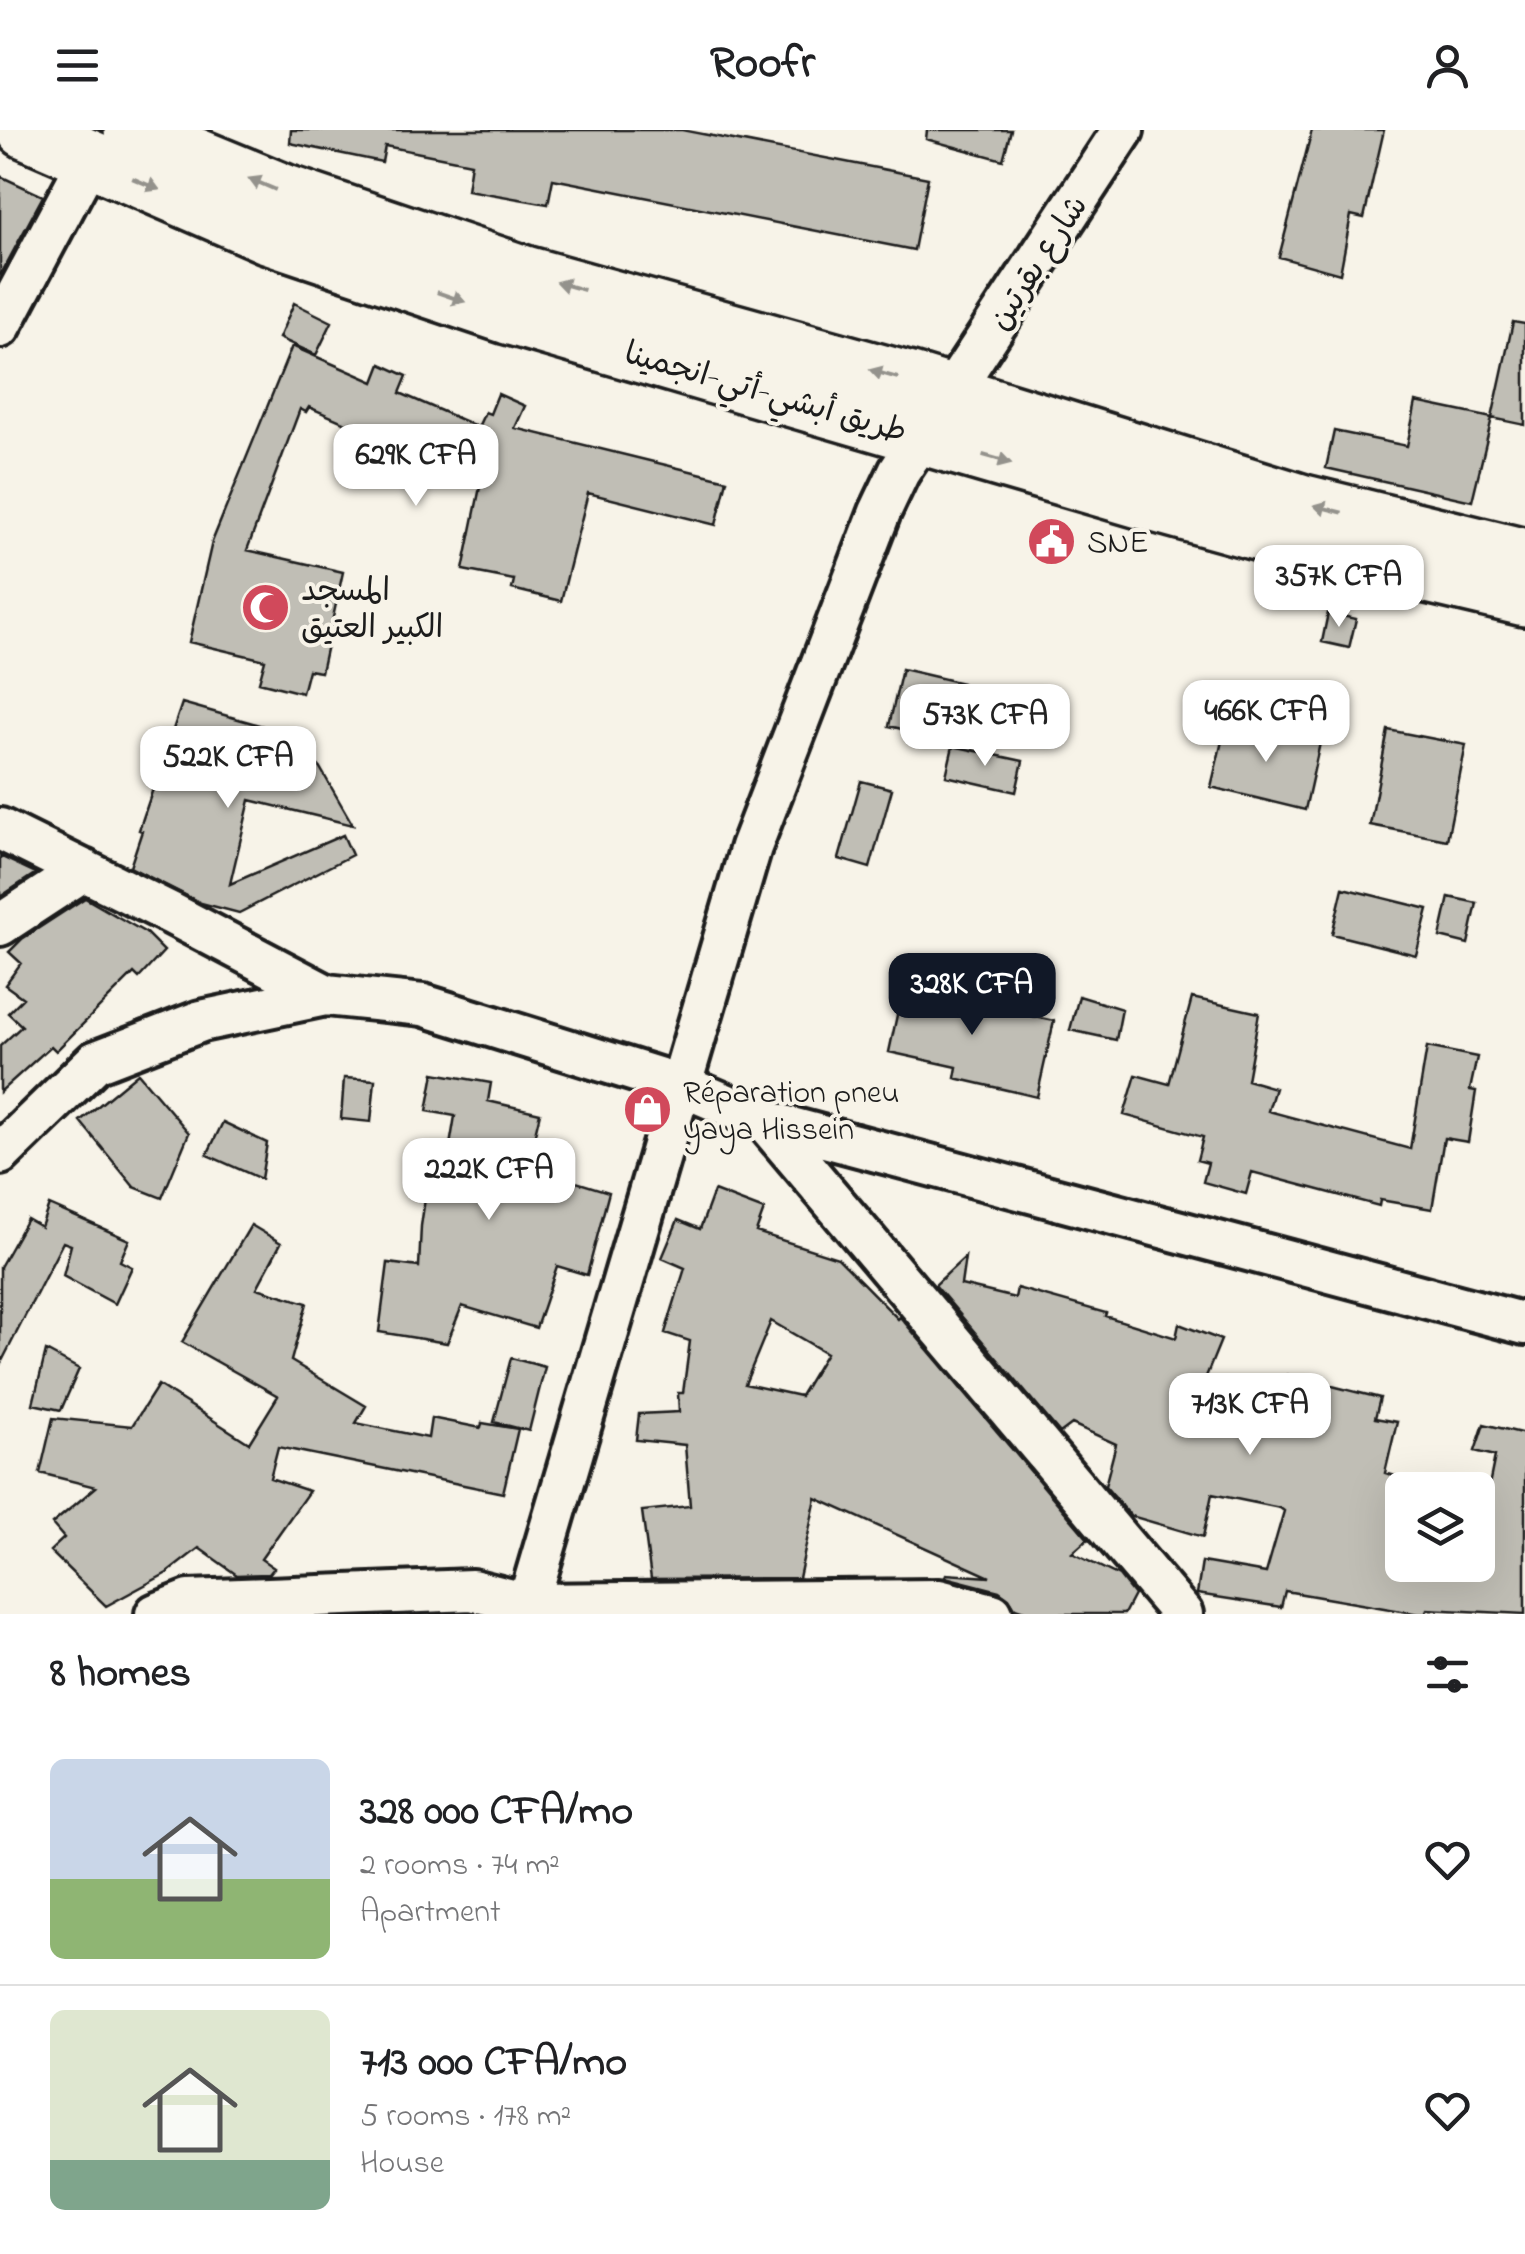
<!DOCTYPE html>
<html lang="en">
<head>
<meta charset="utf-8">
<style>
	body { margin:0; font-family:"Indie Flower","Playpen Sans Arabic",sans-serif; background:#f2f2f2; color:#202124; height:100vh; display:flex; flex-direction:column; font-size:38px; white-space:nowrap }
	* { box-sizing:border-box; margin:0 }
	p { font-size:32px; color:#757577 }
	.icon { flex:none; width:55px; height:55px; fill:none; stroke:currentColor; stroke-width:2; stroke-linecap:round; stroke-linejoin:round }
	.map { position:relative; height:1484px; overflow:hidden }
	.details { display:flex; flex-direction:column; background:#fff; flex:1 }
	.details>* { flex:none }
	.controls { position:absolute; left:1385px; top:1342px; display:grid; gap:20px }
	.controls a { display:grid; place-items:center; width:110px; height:110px; border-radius:15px; background:#fff; box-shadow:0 10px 40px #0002; font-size:50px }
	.price { position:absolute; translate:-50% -85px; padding:0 22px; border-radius:20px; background:#fff; color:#222; font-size:32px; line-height:65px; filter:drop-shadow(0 2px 5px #0008) }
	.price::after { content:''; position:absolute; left:50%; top:60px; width:30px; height:22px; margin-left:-15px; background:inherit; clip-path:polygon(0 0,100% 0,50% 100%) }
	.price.selected { background:#111827; color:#fff }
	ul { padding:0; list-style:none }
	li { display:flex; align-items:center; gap:30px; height:250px; padding:0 50px }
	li+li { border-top:2px solid #e0e0e0 }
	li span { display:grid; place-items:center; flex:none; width:280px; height:200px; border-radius:15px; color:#555 }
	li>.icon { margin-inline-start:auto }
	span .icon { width:120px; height:120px; fill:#fffc; stroke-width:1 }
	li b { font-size:42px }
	h2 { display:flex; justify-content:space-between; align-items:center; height:120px; padding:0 50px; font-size:42px }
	header { display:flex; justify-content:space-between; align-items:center; height:130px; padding:0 50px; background:#fff; font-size:45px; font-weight:700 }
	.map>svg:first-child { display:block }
	.building { fill:#c0beb5; stroke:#1c1c1c; stroke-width:2.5; fill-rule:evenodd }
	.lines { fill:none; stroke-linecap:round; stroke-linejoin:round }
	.minor-casing { stroke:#1c1c1c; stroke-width:48 }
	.highway-casing { stroke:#1c1c1c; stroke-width:62 }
	.minor { stroke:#f7f3e8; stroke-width:40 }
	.highway { stroke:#f7f3e8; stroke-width:55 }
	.oneway { fill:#94928c }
	.labels { text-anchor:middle; stroke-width:8; stroke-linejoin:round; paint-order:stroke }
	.street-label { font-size:32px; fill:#1c1c1c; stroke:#f7f3e8 }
	.poi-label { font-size:32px; fill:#1c1c1c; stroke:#f7f3e8; text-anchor:start }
</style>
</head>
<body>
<header><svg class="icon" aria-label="menu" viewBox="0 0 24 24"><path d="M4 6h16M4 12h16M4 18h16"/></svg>Roofr<svg class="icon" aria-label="person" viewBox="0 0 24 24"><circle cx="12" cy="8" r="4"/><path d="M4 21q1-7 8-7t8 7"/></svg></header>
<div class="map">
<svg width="1525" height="1484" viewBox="0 0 1525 1484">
	<rect width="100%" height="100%" fill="#f7f3e8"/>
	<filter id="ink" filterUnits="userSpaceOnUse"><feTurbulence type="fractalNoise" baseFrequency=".01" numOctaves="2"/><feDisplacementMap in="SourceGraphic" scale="20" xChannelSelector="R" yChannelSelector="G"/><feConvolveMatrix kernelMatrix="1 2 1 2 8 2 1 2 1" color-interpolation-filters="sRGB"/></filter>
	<g filter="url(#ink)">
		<!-- building -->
		<path class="building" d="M291,0H682L928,48L914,120L553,49L548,74L467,60L471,33L385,16L382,32L290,13Z
			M927,0H1011L1003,30L926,9Z
			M1312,0H1384L1364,88L1351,85L1340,144L1279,127Z
			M0,46L43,66L0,146Z
			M294,173L332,192L316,225L279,208Z
			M1513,192L1525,194V295L1492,288Z
			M292,216L374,252L381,234L407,246L400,263L478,297L485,282L490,284L498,264L525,276L515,298L727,350L716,395L588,363L561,471L512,459L514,450L463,440L481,352L309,277L306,282L300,279L247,420L343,442L321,542L308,540L302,563L259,552L265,530L189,512L212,412Z
			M1416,272L1492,288L1472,371L1326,338L1334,301L1407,316Z
			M1328,483L1356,489L1349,518L1322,512Z
			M902,539L962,553L950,610L889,596Z
			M182,573L270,598L264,622L319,636L353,695L250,670L230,754L343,705L352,725L239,783L201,773L130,737L142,701L139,700Z
			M1227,590L1320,613L1305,680L1211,657Z
			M1388,600L1466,615L1447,710L1370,695Z
			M953,616L1023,631L1016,662L946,646Z
			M861,651L892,659L870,738L839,729Z
			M0,726L36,743L0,767Z
			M1343,758L1428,779L1416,825L1332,804Z
			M1449,767L1477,773L1468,814L1440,807Z
			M85,768L146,803L164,821L139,848L134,843L56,921L51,916L0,962V916L22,896L8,883L23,868L5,855L21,833L9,822L22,809Z
			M905,848L951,859L949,868L1054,891L1037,967L955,948L957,937L889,922Z
			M1079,866L1122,879L1116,910L1070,900Z
			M1192,868L1259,883L1247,950L1275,958L1268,981L1410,1019L1427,917L1477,927L1470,960L1476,961L1468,1012L1444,1008L1432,1079L1380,1070L1379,1076L1252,1042L1246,1064L1203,1052L1208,1033L1197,1030L1203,1007L1124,985L1136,945L1169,954Z
			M138,943L189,1003L162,1068L134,1057L80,991Z
			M434,943L491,953L488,971L540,983L527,1037L609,1062L587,1145L557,1136L536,1198L462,1176L447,1213L379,1202L388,1133L419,1137L421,1096L428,1048L444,1051L455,986L427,981Z
			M344,948L375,950L371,992L341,989Z
			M223,992L267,1013L261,1049L207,1025Z
			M714,1061L764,1080L756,1102L838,1128L898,1189L900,1187L1088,1409L1072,1423L1119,1446L1134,1465L1124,1484H1033L1015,1478L1009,1468L999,1461L945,1447L946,1444L990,1447L816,1368L799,1448L651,1449L642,1381L690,1376L685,1315L636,1310L639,1284L679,1282L678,1263H683L690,1211L665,1203L685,1138L662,1128L678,1090L700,1099ZM771,1191L826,1223L800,1266L745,1254Z
			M49,1075L129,1110L120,1131L132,1137L115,1174L63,1146L71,1115L63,1112L0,1235V1137L27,1089L41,1097Z
			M251,1095L281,1113L257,1158L307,1173L291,1231L366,1276L356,1293L428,1308L431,1288L481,1298L482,1293L518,1299L503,1363L278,1317L270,1348L309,1361L261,1429L274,1438L269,1444L237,1445L199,1418L167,1443L106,1476L50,1421L64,1408L52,1394L96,1357L40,1343L53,1288L132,1296L158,1255L249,1313L278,1266L182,1212Z
			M965,1127L961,1155L1015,1168L1017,1158L1106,1183L1105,1186L1176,1208L1179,1194L1221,1210L1201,1259L1275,1288L1288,1245L1380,1268L1375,1288L1397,1292L1385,1343L1402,1348V1435H1478V1409L1495,1326L1475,1321L1484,1294L1525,1304V1484L1427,1479L1426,1484H1419L1285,1461L1281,1477L1197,1464L1202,1432L1266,1443L1284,1381L1280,1378L1212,1364L1203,1407L1131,1386L1105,1356L1116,1314L1072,1294L1060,1303L935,1155Z
			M46,1221L79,1239L61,1280L33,1274Z
			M511,1228L545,1237L529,1301L494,1292Z"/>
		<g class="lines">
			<defs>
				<path id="minor" d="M0,197L89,30
					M0,699L172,784L326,865
					M0,795L84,740
					M765,991L1525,1194
					M0,1024L95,932L201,891L326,865L423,875L680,955L765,991L1182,1484
					M156,1484L189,1471L472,1460L528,1474L939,1470L992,1484
					M525,1484L751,717L880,382L899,342L1123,0"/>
				<path id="highway" d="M25,0L267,105L508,186L1140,370L1314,418L1525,468
					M132,0L283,62L525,144L911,251L1304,373L1525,427"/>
			</defs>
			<!-- minor casing -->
			<use href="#minor" class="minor-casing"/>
			<!-- highway casing -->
			<use href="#highway" class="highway-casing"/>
			<!-- minor -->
			<use href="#minor" class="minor"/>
			<!-- highway -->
			<use href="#highway" class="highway"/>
		</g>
		<!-- one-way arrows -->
		<defs><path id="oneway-solid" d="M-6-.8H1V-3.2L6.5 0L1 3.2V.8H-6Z" transform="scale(2.5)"/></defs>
		<g class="oneway">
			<use href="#oneway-solid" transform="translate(146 54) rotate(23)"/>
			<use href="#oneway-solid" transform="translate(262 54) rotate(-157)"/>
			<use href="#oneway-solid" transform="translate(570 156) rotate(-164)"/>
			<use href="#oneway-solid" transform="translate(451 167) rotate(19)"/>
			<use href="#oneway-solid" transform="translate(884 244) rotate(-164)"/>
			<use href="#oneway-solid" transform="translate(997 329) rotate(16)"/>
			<use href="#oneway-solid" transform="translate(1328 379) rotate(-166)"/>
		</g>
	</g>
	<!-- icons -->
	<defs>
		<symbol id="civic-disc" viewBox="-11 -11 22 22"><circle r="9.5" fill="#d1495b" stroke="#f7f3e8"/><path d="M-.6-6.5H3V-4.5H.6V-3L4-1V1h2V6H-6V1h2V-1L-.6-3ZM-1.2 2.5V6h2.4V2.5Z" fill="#fff"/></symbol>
		<symbol id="mosque-disc" viewBox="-11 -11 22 22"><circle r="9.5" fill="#d1495b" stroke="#f7f3e8"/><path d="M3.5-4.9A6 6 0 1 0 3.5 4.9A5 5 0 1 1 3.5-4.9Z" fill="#fff"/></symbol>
		<symbol id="shop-disc" viewBox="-11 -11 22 22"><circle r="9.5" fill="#d1495b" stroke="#f7f3e8"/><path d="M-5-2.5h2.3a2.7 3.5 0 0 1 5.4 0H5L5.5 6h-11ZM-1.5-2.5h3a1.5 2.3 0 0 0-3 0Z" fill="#fff"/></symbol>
	</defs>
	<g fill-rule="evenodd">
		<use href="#civic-disc" x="1024" y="384" width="55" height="55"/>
		<use href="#mosque-disc" x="238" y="450" width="55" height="55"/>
		<use href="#shop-disc" x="620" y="952" width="55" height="55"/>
	</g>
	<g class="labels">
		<!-- street labels -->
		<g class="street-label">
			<text transform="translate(1037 132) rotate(-57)" y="11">شارع بقرتين</text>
			<text transform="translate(766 261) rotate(16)" y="11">طريق أبشي-أتي-انجمينا</text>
		</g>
		<!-- poi labels -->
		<g class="poi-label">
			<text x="1087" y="422">SNE</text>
			<text x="301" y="470">المسجد<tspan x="301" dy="37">الكبير العتيق</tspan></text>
			<text x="683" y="972">Réparation pneu<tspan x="683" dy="37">yaya Hissein</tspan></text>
		</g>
	</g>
</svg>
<div class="controls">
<a><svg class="icon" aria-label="layers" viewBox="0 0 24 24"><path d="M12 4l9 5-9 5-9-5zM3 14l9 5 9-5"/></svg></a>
</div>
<b class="price" style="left:416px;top:379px">629K CFA</b>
<b class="price" style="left:1339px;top:500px">357K CFA</b>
<b class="price" style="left:1266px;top:635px">466K CFA</b>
<b class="price" style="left:985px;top:639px">573K CFA</b>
<b class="price" style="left:228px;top:681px">522K CFA</b>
<b class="price selected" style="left:972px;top:908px">328K CFA</b>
<b class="price" style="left:489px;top:1093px">222K CFA</b>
<b class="price" style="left:1250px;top:1328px">713K CFA</b>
</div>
<section class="details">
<h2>8 homes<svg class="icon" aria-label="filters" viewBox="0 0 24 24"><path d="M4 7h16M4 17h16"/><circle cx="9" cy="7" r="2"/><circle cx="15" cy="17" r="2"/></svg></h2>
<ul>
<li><span style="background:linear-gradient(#c9d6e8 60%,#8fb573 0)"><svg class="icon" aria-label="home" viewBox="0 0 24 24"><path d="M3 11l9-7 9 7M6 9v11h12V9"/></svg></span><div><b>328 000 CFA/mo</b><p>2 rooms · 74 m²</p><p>Apartment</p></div><svg class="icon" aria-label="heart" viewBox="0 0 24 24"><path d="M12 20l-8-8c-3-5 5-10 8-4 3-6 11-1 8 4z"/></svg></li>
<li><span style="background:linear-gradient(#dfe7d0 75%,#7fa58c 0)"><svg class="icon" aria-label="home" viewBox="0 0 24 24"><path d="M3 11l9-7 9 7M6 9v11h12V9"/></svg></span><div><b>713 000 CFA/mo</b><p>5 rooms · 178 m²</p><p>House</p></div><svg class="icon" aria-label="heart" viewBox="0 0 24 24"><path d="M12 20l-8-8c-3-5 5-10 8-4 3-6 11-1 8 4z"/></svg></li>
</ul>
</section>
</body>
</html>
